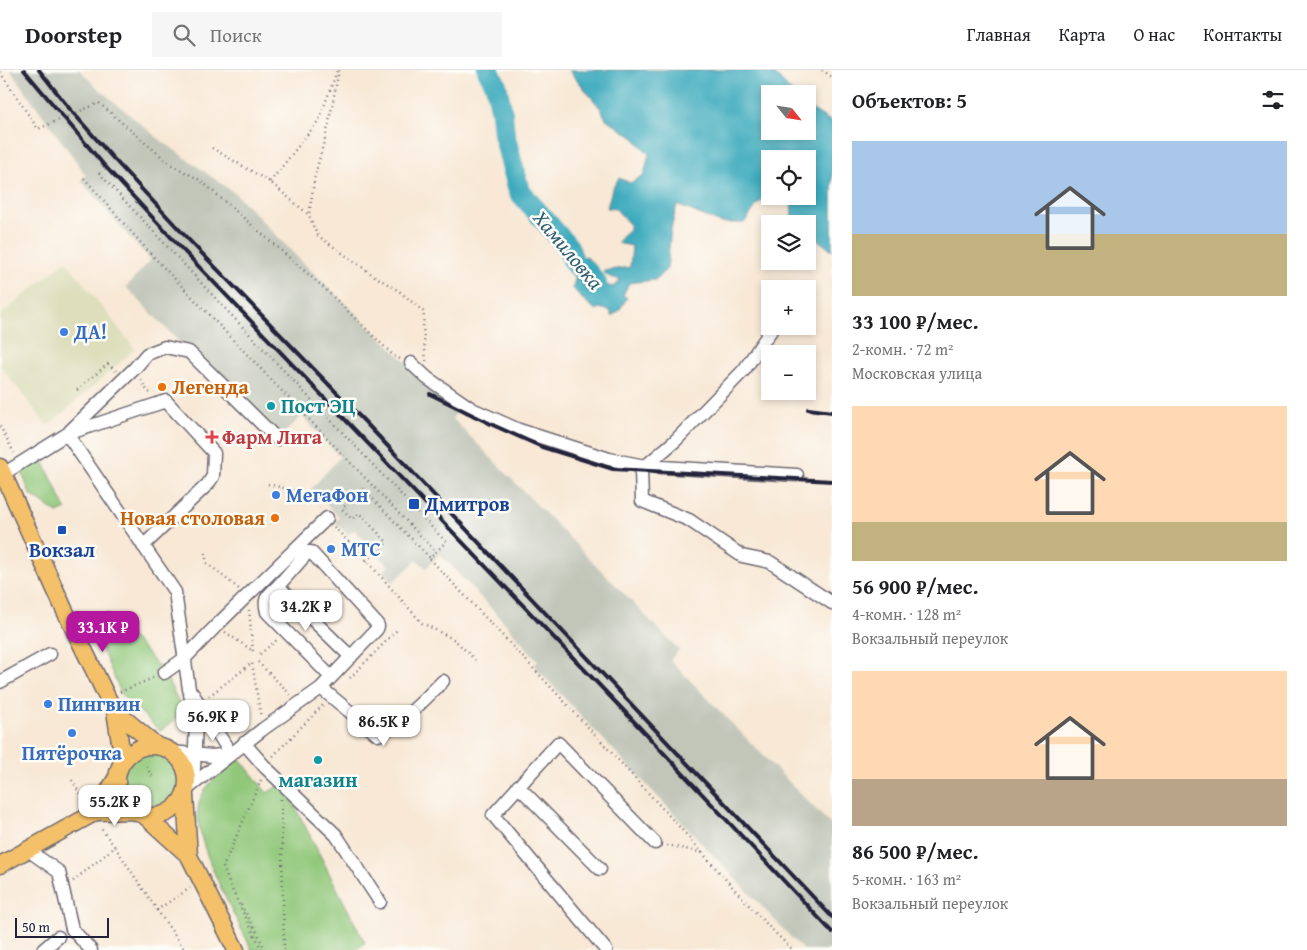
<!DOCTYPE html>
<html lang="ru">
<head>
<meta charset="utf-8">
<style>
	body { margin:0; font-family:"Gentium Book Plus",serif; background:#f6f6f6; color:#202124; height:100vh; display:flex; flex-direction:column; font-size:19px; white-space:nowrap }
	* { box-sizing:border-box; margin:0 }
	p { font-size:16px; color:#757577 }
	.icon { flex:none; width:28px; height:28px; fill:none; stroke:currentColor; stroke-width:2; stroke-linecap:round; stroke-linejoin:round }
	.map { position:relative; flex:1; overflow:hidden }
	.sheet { display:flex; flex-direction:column; background:#fff; width:475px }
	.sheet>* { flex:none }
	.needle { width:32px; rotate:120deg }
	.buttons { position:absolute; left:761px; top:15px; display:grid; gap:10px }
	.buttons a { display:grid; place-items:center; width:55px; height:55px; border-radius:0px; background:#fff; box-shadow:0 2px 8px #0003; font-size:25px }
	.scale { position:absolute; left:15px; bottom:12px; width:94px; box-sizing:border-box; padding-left:5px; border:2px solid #22223b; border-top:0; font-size:14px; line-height:18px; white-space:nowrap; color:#22223b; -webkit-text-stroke:4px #fdfcf7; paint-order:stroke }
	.price { position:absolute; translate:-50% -42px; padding:0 11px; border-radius:10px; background:#fff; color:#222; font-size:16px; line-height:32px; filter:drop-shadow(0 1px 2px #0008) }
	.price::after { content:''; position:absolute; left:50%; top:30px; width:15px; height:11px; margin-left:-8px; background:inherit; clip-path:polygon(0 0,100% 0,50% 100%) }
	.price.on { background:#b5179e; color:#fff }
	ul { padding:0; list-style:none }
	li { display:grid; align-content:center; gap:10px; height:265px; padding:0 20px }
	li span { display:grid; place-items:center; height:155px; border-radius:0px; color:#555 }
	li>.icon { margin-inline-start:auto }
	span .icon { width:90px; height:90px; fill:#fffc; stroke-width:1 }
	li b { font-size:21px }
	h2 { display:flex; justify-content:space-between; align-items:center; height:60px; padding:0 20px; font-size:21px }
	header { display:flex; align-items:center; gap:30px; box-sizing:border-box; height:70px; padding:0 25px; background:#fff; border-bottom:1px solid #e0e0e0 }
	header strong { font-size:24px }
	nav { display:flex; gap:28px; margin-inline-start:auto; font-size:18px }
	.search { width:350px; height:45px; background:#f6f6f6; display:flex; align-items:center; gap:12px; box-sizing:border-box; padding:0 18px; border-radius:0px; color:#757577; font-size:19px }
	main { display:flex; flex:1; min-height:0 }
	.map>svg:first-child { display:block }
	.built { fill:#dddebc }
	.industrial { fill:#c2c6b9 }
	.green { fill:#90c779; stroke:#59745a }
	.water { fill:#3eabbd; stroke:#30667c }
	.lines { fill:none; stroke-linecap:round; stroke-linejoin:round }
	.river { stroke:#3eabbd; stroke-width:22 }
	.minor-casing { stroke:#6d6771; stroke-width:15 }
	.major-casing { stroke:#6d6771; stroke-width:19 }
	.path { stroke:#6d6771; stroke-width:2.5; stroke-dasharray:1 4; stroke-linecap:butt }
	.minor { stroke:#fff; stroke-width:12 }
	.major { stroke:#f4c16a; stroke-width:16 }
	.rail { stroke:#22223b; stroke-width:4 }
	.shop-dot { fill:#3f7fe0; stroke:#fdfcf7; stroke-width:2 }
	.food-dot { fill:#e8710a; stroke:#fdfcf7; stroke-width:2 }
	.culture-dot { fill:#0f9aa8; stroke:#fdfcf7; stroke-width:2 }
	.health-dot { fill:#e0444e; stroke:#fdfcf7; stroke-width:2 }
	.transit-dot { fill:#1a4fb4; stroke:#fdfcf7; stroke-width:2 }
	.labels { text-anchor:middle; stroke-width:5; stroke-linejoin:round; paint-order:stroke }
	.shop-label { font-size:20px; font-weight:bold; fill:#366cbe; stroke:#fdfcf7; text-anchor:start }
	.food-label { font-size:20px; font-weight:bold; fill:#c56008; stroke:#fdfcf7; text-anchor:start }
	.culture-label { font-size:20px; font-weight:bold; fill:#0d838f; stroke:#fdfcf7; text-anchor:start }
	.health-label { font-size:20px; font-weight:bold; fill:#be3a42; stroke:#fdfcf7; text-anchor:start }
	.transit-label { font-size:20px; font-weight:bold; fill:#164399; stroke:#fdfcf7; text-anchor:start }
	.water-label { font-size:21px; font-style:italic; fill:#2f6076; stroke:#fdfcf7 }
</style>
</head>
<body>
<header>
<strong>Doorstep</strong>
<div class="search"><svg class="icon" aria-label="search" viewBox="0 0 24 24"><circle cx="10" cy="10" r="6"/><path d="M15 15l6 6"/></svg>Поиск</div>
<nav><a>Главная</a><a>Карта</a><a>О нас</a><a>Контакты</a></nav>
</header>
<main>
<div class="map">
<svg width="832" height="880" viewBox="0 0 832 880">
	<rect width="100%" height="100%" fill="#fdfcf7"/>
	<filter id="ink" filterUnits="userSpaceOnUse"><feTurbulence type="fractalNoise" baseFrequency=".02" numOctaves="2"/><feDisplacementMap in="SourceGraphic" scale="10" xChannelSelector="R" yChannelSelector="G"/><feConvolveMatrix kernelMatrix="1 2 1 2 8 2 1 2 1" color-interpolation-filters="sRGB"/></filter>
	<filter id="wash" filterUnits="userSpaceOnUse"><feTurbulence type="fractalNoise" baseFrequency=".0096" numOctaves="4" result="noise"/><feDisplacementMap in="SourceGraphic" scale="20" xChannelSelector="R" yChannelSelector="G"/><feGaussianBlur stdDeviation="1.12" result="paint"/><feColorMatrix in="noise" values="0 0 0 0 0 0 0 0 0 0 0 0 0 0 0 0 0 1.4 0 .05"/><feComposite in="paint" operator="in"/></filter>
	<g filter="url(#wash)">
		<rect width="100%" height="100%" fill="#f8e8d5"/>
		<!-- built -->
		<path class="built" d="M66,191L135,279L48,356L0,296V245Z"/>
		<!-- industrial -->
		<path class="industrial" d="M10,0H80L93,14L155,66L237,125L296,186L431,316L464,334L452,348L679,580L670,590L832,756V880H803L534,596L538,591L506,554L440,484L426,498L417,490L393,512L383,502L389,496L354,460L348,465L335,452L339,447L311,419L340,387L302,346L281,366L192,277L182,275L126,217L151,190L130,168L81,110L86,105Z"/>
		<!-- green -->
		<path class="green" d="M41,387L66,439L57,443L30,424L21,400Z
			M101,544H109L142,577L164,603L180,634L176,649L160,661L122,625L92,557Z
			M121 711a31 31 0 1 1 62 0a31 31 0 1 1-62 0Z
			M240,689L267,723L283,713L365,873L356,880H252C237,849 189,766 199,733C204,714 224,699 240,689Z"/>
		<!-- water -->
		<path class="water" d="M569,0H771L794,24H770V61H808V37L832,52V181L808,162V154H798L792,150L791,126H808V89H770V123L757,135L744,153H721L677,135L671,159L667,199L655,210L629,213L623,225L627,228L618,242L611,246V241L599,238L596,240L580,227L573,218L577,198L574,193L586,186C588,189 592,192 594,195C601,206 596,211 612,217L617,214L620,209C613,208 608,208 603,201L630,197L632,176L617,173L629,160V154L615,138H607L612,119L619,108L630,113L644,105L649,84L634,68L606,49L601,39Z"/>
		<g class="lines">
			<!-- river -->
			<path class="river" d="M488,0L496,15L502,43L504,64L519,121L568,177L574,193L588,203L596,213"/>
		</g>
	</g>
	<g filter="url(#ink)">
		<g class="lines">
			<defs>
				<path id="minor" d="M772,259L744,300L675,371L641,400L642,431L689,450L742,486L770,492L832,533
					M411,293L427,308L472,339L519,360L609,389L645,396L797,405
					M70,361L135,298L147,284L165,277L189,282L277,369
					M67,364L175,522L189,619L196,653L194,699L187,719
					M0,406L67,364L166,331L214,383L213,406L208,414L143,476
					M278,516C268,526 263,527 267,542L331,607
					M164,603L185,588L216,556L327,448
					M0,612L50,584
					M321,618L378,665C404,652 423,631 443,611
					M192,623L231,684
					M244,673L266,698L336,765L380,832
					M172,682L212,686L231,684
					M518,716L600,799
					M187,719L263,659L321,618L377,559L378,556L377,554L311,482H308L278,516L351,587
					M28,780L59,802L72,859L91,880
					M43,880L58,867
					M606,880L493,745L558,673L655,773"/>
				<path id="major" d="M0,397L64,539L108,629L115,641L157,676
					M115,641L123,691
					M117 711a35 35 0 1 1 70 0a35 35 0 1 1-70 0Z
					M185,725L189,786
					M96,742L117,707
					M145,746L189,786L236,880
					M0,795L96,742L134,741"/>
			</defs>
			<!-- minor casing -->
			<use href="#minor" class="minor-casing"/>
			<!-- major casing -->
			<use href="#major" class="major-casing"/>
			<!-- path -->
			<path class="path" d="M339,0L328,57L315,105L309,145L317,165L373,205L399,221L424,242L423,257L426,291
				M822,0L832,7
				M0,2L38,59L99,33L170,94L200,110L323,217L394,286L400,289
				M212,78L270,112L309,145
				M99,103L217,230L446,472L430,488L363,419L342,439L352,449L359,443L387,472L367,491
				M84,108L149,182L436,482
				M270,112L319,50L337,1
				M141,310L148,322L151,323
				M77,320L108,294L116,301
				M0,356L14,383
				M268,414L311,425L320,438
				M334,457L367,491L422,553L455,570L475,590
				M205,483L207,493L239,519
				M430,489C508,571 586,654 662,738C706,785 746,836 793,880
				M249,540L253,581
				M225,562L253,581
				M260,584L278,569
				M258,592L291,625
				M350,608L397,560
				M120,622L153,608
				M209,626L252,593L261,648
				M84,642L94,636
				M273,686L323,635
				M146,697L153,707
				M72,710L81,726
				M261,710L223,797L231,818L262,880
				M281,729L284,880
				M667,775L703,783
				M115,777L157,840L190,818
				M73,811L115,777L100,757
				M241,835L256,860L265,880
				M157,840L185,880"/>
			<!-- minor -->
			<use href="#minor" class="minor"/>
			<!-- major -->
			<use href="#major" class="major"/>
			<!-- rail -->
			<path class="rail" d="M24,0L103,94L180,177L625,642L832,862
				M39,0L69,38L111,86L188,169L366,353L832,847
				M430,324L495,356L542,377L613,399L832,411
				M808,339L832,342"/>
		</g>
	</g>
	<!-- markers -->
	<g class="shop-dot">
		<circle cx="64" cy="262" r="5"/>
		<circle cx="276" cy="425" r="5"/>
		<circle cx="331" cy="479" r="5"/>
		<circle cx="48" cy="634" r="5"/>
		<circle cx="72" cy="663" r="5"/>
	</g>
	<g class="food-dot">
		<circle cx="162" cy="317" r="5"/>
		<circle cx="275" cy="448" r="5"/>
	</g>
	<g class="culture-dot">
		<circle cx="271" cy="336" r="5"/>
		<circle cx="318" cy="690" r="5"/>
	</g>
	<path class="health-dot" d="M209.5 359.5h5v5h5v5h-5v5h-5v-5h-5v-5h5z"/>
	<g class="transit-dot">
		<rect x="408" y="428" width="12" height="12" rx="2.5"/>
		<rect x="57" y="455" width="10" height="10" rx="2.5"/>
	</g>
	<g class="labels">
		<!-- shop labels -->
		<g class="shop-label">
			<text x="74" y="269">ДА!</text>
			<text x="286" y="432">МегаФон</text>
			<text x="341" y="486">МТС</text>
			<text x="58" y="641">Пингвин</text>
			<text x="72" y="690" text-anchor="middle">Пятёрочка</text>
		</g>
		<!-- food labels -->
		<g class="food-label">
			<text x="172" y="324">Легенда</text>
			<text x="265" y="455" text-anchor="end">Новая столовая</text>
		</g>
		<!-- culture labels -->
		<g class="culture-label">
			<text x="281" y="343">Пост ЭЦ</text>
			<text x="318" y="717" text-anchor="middle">магазин</text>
		</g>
		<!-- health labels -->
		<g class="health-label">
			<text x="222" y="374">Фарм Лига</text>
		</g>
		<!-- transit labels -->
		<g class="transit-label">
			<text x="425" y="441">Дмитров</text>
			<text x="62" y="487" text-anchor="middle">Вокзал</text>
		</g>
		<!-- water labels -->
		<g class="water-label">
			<text transform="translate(568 180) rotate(50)" y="7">Хамиловка</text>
		</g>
	</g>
</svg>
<div class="buttons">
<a><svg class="needle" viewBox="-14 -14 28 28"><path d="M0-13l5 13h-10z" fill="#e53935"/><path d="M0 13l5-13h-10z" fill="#757577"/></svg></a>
<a><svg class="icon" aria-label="locate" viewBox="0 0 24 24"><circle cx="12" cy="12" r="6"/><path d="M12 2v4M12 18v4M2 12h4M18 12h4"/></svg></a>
<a><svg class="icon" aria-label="layers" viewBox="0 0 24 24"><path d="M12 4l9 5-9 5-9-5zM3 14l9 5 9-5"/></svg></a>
<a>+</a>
<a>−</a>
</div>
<div class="scale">50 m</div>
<b class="price" style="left:306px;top:562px">34.2K ₽</b>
<b class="price on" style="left:103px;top:583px">33.1K ₽</b>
<b class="price" style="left:213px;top:672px">56.9K ₽</b>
<b class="price" style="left:384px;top:677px">86.5K ₽</b>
<b class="price" style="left:115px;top:757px">55.2K ₽</b>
</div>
<section class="sheet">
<h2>Объектов: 5<svg class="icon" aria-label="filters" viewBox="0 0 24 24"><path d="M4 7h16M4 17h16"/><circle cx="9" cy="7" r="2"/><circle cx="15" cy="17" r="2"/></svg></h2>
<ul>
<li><span style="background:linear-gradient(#a9c7e8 60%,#c2b280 0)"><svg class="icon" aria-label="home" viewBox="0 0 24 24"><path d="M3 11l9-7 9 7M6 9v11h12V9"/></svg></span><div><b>33 100 ₽/мес.</b><p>2-комн. · 72 m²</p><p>Московская улица</p></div></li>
<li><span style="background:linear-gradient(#ffd9b3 75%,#c2b280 0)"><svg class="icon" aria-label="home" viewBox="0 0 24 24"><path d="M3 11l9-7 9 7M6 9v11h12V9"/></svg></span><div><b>56 900 ₽/мес.</b><p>4-комн. · 128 m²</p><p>Вокзальный переулок</p></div></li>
<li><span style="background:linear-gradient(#ffd9b3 70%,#b9a48a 0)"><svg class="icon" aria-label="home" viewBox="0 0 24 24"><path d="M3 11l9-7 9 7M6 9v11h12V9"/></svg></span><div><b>86 500 ₽/мес.</b><p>5-комн. · 163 m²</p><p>Вокзальный переулок</p></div></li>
</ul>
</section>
</main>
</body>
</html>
